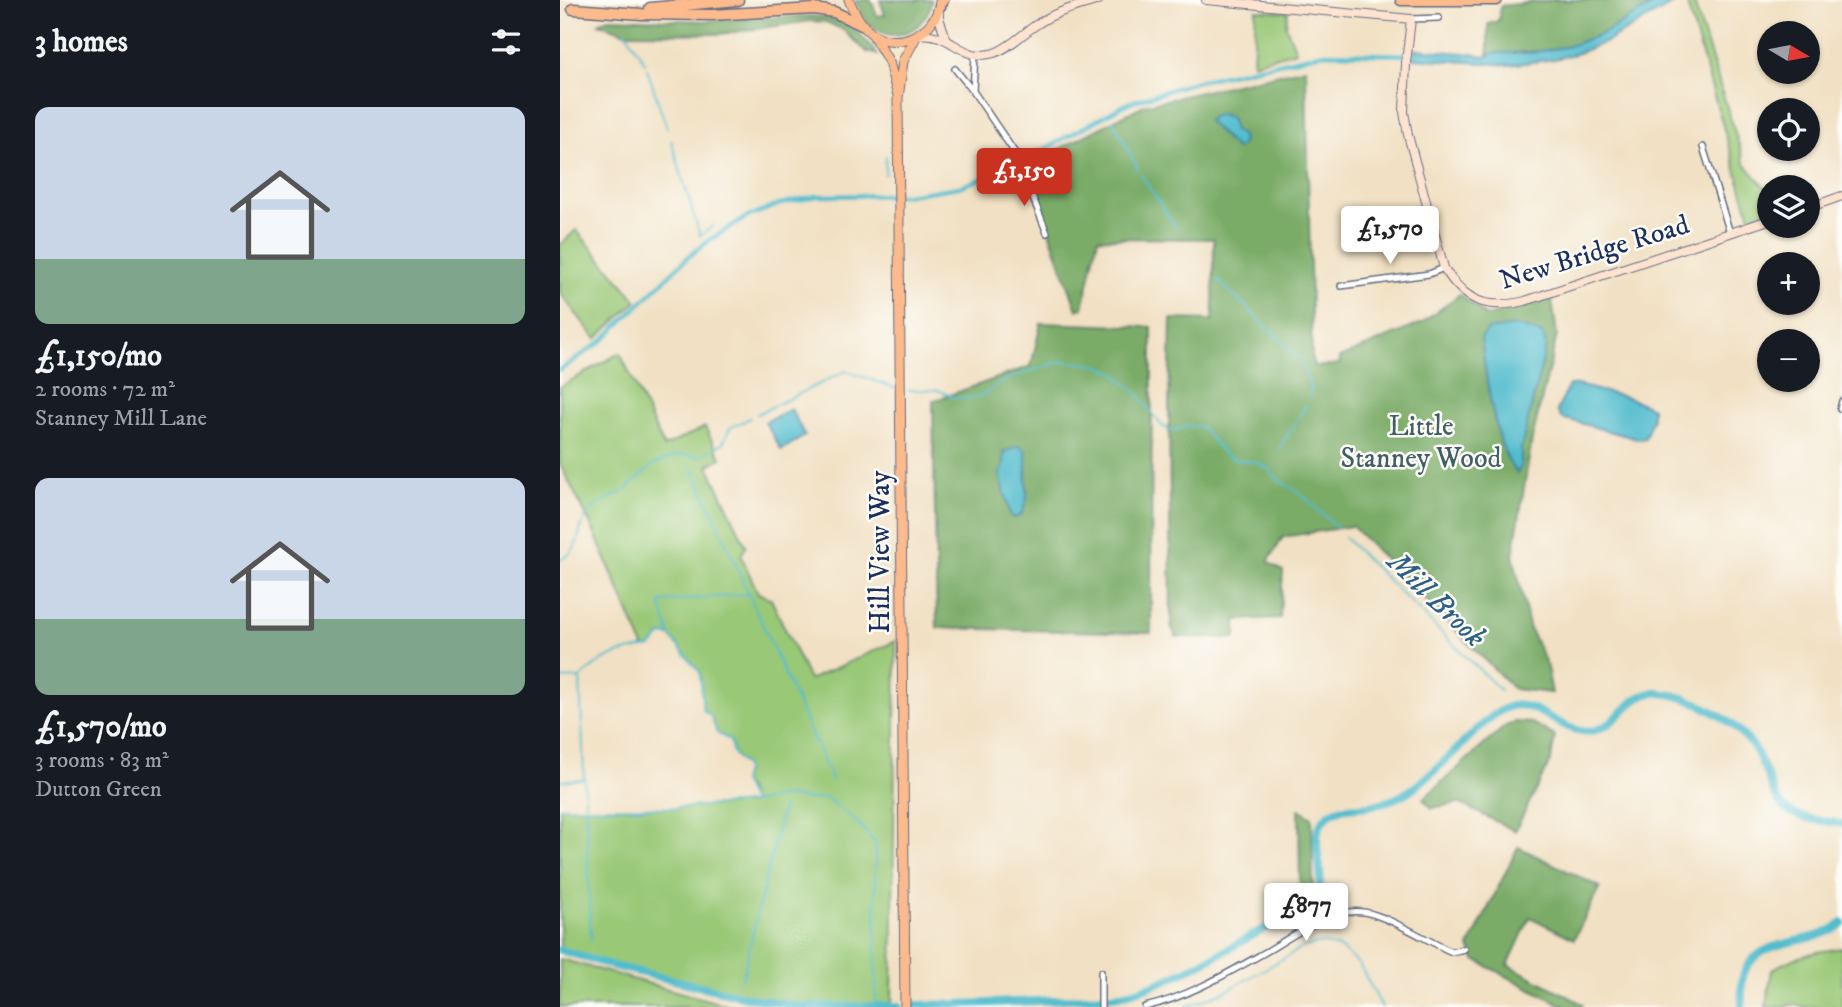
<!DOCTYPE html>
<html lang="en">
<head>
<meta charset="utf-8">
<style>
	body { margin:0; font-family:"IM FELL DW Pica",serif; background:#242831; color:#f1f3f6; height:100vh; display:flex; flex-direction:column; font-size:26px; white-space:nowrap }
	* { box-sizing:border-box; margin:0 }
	p { font-size:23px; color:#9ea1a6 }
	.icon { flex:none; width:38px; height:38px; fill:none; stroke:currentColor; stroke-width:2; stroke-linecap:round; stroke-linejoin:round }
	.map { position:relative; flex:1; overflow:hidden }
	.drawer { display:flex; flex-direction:column; background:#171b24; width:560px }
	.drawer>* { flex:none }
	.needle { width:46px; rotate:100deg }
	.fabs { position:absolute; left:1197px; top:21px; display:grid; gap:14px }
	.fabs a { display:grid; place-items:center; width:63px; height:63px; border-radius:50%; background:#171b24; box-shadow:0 2px 5px #0004; font-size:35px }
	.price { position:absolute; translate:-50% -60px; padding:0 16px; border-radius:7px; background:#fff; color:#222; font-size:23px; line-height:46px; filter:drop-shadow(0 2px 4px #0008) }
	.price::after { content:''; position:absolute; left:50%; top:42px; width:21px; height:16px; margin-left:-10px; background:inherit; clip-path:polygon(0 0,100% 0,50% 100%) }
	.price.current { background:#c8321e; color:#fff }
	ul { padding:0; list-style:none }
	li { display:grid; align-content:center; gap:14px; height:371px; padding:0 35px }
	li span { display:grid; place-items:center; height:217px; border-radius:14px; color:#555 }
	li>.icon { margin-inline-start:auto }
	span .icon { width:126px; height:126px; fill:#fffc; stroke-width:1 }
	li b { font-size:30px }
	h2 { display:flex; justify-content:space-between; align-items:center; height:84px; padding:0 35px; font-size:30px }
	main { display:flex; flex:1; min-height:0 }
	.map>svg:first-child { display:block }
	.green { fill:#99c876; stroke:#5a7c6a; stroke-width:2 }
	.forest { fill:#7aac67; stroke:#4a6e62; stroke-width:2 }
	.water { fill:#51bccd; stroke:#367696; stroke-width:2 }
	.lines { fill:none; stroke-linecap:round; stroke-linejoin:round }
	.stream { stroke:#51bccd; stroke-width:2 }
	.canal { stroke:#51bccd; stroke-width:4.5 }
	.river { stroke:#51bccd; stroke-width:8 }
	.street-casing { stroke:#666d81; stroke-width:8 }
	.secondary-casing { stroke:#666d81; stroke-width:10 }
	.primary-casing { stroke:#666d81; stroke-width:11 }
	.highway-casing { stroke:#666d81; stroke-width:13 }
	.street { stroke:#fff; stroke-width:5 }
	.secondary { stroke:#fee3d1; stroke-width:8 }
	.primary { stroke:#fcba8d; stroke-width:9 }
	.highway { stroke:#fcba8d; stroke-width:10 }
	.labels { text-anchor:middle; stroke-width:5; stroke-linejoin:round; paint-order:stroke }
	.street-label { font-size:28px; fill:#1b2f5e; stroke:#fdfcf7 }
	.park-label { font-size:28px; fill:#415d65; stroke:#fdfcf7 }
	.water-label { font-size:30px; font-style:italic; fill:#2e6085; stroke:#fdfcf7 }
</style>
</head>
<body>
<main>
<section class="drawer">
<h2>3 homes<svg class="icon" aria-label="filters" viewBox="0 0 24 24"><path d="M4 7h16M4 17h16"/><circle cx="9" cy="7" r="2"/><circle cx="15" cy="17" r="2"/></svg></h2>
<ul>
<li><span style="background:linear-gradient(#c9d6e8 70%,#7fa58c 0)"><svg class="icon" aria-label="home" viewBox="0 0 24 24"><path d="M3 11l9-7 9 7M6 9v11h12V9"/></svg></span><div><b>£1,150/mo</b><p>2 rooms · 72 m²</p><p>Stanney Mill Lane</p></div></li>
<li><span style="background:linear-gradient(#c9d6e8 65%,#7fa58c 0)"><svg class="icon" aria-label="home" viewBox="0 0 24 24"><path d="M3 11l9-7 9 7M6 9v11h12V9"/></svg></span><div><b>£1,570/mo</b><p>3 rooms · 83 m²</p><p>Dutton Green</p></div></li>
</ul>
</section>
<div class="map">
<svg width="1282" height="1007" viewBox="0 0 1282 1007">
	<rect width="100%" height="100%" fill="#fdfcf7"/>
	<filter id="ink" filterUnits="userSpaceOnUse"><feTurbulence type="fractalNoise" baseFrequency=".0143" numOctaves="2"/><feDisplacementMap in="SourceGraphic" scale="14" xChannelSelector="R" yChannelSelector="G"/><feConvolveMatrix kernelMatrix="1 2 1 2 8 2 1 2 1" color-interpolation-filters="sRGB"/></filter>
	<filter id="wash" filterUnits="userSpaceOnUse"><feTurbulence type="fractalNoise" baseFrequency=".00686" numOctaves="4" result="noise"/><feDisplacementMap in="SourceGraphic" scale="28" xChannelSelector="R" yChannelSelector="G"/><feGaussianBlur stdDeviation="1.57" result="paint"/><feColorMatrix in="noise" values="0 0 0 0 0 0 0 0 0 0 0 0 0 0 0 0 0 1.4 0 .05"/><feComposite in="paint" operator="in"/></filter>
	<g filter="url(#wash)">
		<rect width="100%" height="100%" fill="#f1e0c3"/>
		<!-- green -->
		<path class="green" d="M1133,0L1185,164L1209,192V211L1190,217L1126,1Z
			M696,10L728,12L726,26L736,51L693,63Z
			M16,230L77,301L36,339L0,293V245Z
			M60,353L104,447L145,427L161,458L148,466L186,546L181,556L198,593L211,599L249,680L336,641L332,1006L243,1007L186,997L53,966L0,950V807L116,808L192,803L187,789L182,782L186,768L173,753L170,740L157,733L151,716L143,710L140,672L110,636L101,635L91,647L84,648L32,527L0,464V387Z
			M1282,948V1007H1245L1230,1004L1228,1007H1206L1212,970C1232,956 1258,951 1282,948Z
			M0,959L173,1007H0Z"/>
		<!-- forest -->
		<path class="forest" d="M295,0H311L317,16L325,15L320,0H372C366,30 334,47 309,24C303,18 299,8 295,0Z
			M992,0H1101C1070,18 1032,43 997,49C982,52 936,52 928,57V24L938,21L941,6Z
			M252,16C289,19 295,28 318,55L307,52L282,29L266,22L250,21L160,34L67,33L39,23L48,18L144,21Z
			M746,68L752,360L755,367L780,364L779,358L862,323L900,294L926,316L992,300L997,335L972,439L953,555L970,630L986,663L992,693L954,689L792,526L723,537L708,562L723,571L720,618L676,620V638L616,637L611,625L609,407L611,319L653,320L654,239L538,238L523,308L517,310L466,166L584,105Z
			M481,323L592,327L591,633L377,628L373,401L471,366Z
			M954,722L972,723L995,736L991,760L955,831L899,803L872,808L863,799L944,727Z
			M739,809L752,817L753,891L730,904L740,889Z
			M958,847L1040,887L1014,939L970,917L948,965L1023,1004L1021,1007H1006L915,960L909,947Z"/>
		<!-- water -->
		<path class="water" d="M1101,0H1120L1046,42L1018,53L995,59L949,65L854,58L855,49L915,54L925,57L934,53H968L1009,46L1044,33Z
			M662,114L671,118L674,131L681,134L683,140L681,146L676,149L648,121L653,116Z
			M957,326L983,334L986,346L961,449V466L957,473C935,452 925,370 921,338L928,330Z
			M1009,385H1017L1070,398L1092,408V419L1085,438L1077,439L1001,418L997,411Z
			M231,409L245,436L221,450L205,422Z
			M459,446L466,451L467,498L462,514L454,518L450,514L440,474L444,466V452Z"/>
		<g class="lines">
			<!-- stream -->
			<path class="stream" d="M65,30L85,63
				M87,69L107,128
				M553,121L578,169
				M111,140L140,236L153,226
				M325,174L326,155
				M581,175L617,229
				M658,280L740,359L751,389L750,396
				M349,390H378L393,397L408,398L421,396L445,380L502,361L511,362L535,365L554,372L575,391L602,426L612,431L629,426L641,427L664,454L674,459L696,462L707,468L721,482L739,492L777,528
				M197,414L286,371L335,388
				M718,451L746,405
				M133,469L272,780
				M66,489L94,464L119,455L140,457L163,443L170,428L190,418
				M784,537L940,690
				M0,560C21,551 16,535 25,518C32,505 49,499 62,492
				M188,594L100,602L110,636L140,672L143,710L151,716L157,733L170,740L173,753L186,768L182,782L192,802
				M0,679L19,678
				M0,781L23,779
				M0,807L116,808L192,803L227,796L248,799L267,798L298,823L315,843L316,1006
				M31,941L20,678C44,656 59,651 91,647L101,635L110,636
				M182,979L223,806
				M626,1007L666,991L744,947L762,943L780,948L799,964L822,1007"/>
			<!-- canal -->
			<path class="canal" d="M0,370L42,341L127,258L151,239L185,218L220,204L257,196L347,195L399,187L429,176L483,150L568,103L638,81L764,53L857,55"/>
			<!-- river -->
			<path class="river" d="M0,950L53,966L186,997L243,1007L339,1006
				M353,1005C405,1004 456,1003 508,999C528,997 551,998 570,993C612,981 662,953 700,931C711,925 747,908 754,899C771,876 747,843 762,822C774,804 791,809 809,806C816,805 824,802 831,800C859,791 896,749 919,728C928,720 939,709 952,706C976,700 1005,736 1032,731C1059,727 1069,690 1100,693C1132,696 1168,717 1189,741C1195,747 1199,757 1203,766C1211,782 1213,799 1227,810C1243,821 1264,820 1282,824
				M1182,1007C1182,995 1180,979 1186,969C1203,935 1255,947 1282,923"/>
		</g>
	</g>
	<g filter="url(#ink)">
		<g class="lines">
			<defs>
				<path id="street" d="M851,19L879,18
					M395,69L413,91L455,153L487,233
					M413,91L415,55
					M1143,147L1170,233
					M781,286L869,274L884,268
					M1280,409L1282,401
					M541,1007V972
					M585,1007C625,998 665,975 702,954C732,938 768,907 804,912C828,916 868,941 892,952L904,949"/>
				<path id="secondary" d="M646,0L851,19L846,63L844,112L848,135L884,268C905,302 927,310 965,301L1209,220
					M379,7V18L386,38
					M358,35C391,30 401,63 434,53C450,48 464,32 479,23C497,11 519,6 539,0
					M1248,208L1282,196"/>
				<path id="primary" d="M289,0C294,12 300,25 311,33C337,52 376,33 380,2
					M313,35L329,62L338,96
					M345,1007L338,98L343,61L356,37"/>
				<path id="highway" d="M841,0H937
					M380,6L383,0
					M90,8L178,0
					M13,9L81,14L151,15L254,9L274,12L302,25"/>
			</defs>
			<!-- street casing -->
			<use href="#street" class="street-casing"/>
			<!-- secondary casing -->
			<use href="#secondary" class="secondary-casing"/>
			<!-- primary casing -->
			<use href="#primary" class="primary-casing"/>
			<!-- highway casing -->
			<use href="#highway" class="highway-casing"/>
			<!-- street -->
			<use href="#street" class="street"/>
			<!-- secondary -->
			<use href="#secondary" class="secondary"/>
			<!-- primary -->
			<use href="#primary" class="primary"/>
			<!-- highway -->
			<use href="#highway" class="highway"/>
		</g>
	</g>
	<g class="labels">
		<!-- street labels -->
		<g class="street-label">
			<text transform="translate(1034 251) rotate(-17)" y="10">New Bridge Road</text>
			<text transform="translate(319 552) rotate(-90)" y="10">Hill View Way</text>
		</g>
		<!-- park labels -->
		<g class="park-label">
			<text x="861" y="435">Little<tspan x="861" dy="32">Stanney Wood</tspan></text>
		</g>
		<!-- water labels -->
		<g class="water-label">
			<text transform="translate(877 599) rotate(44)" y="10">Mill Brook</text>
		</g>
	</g>
</svg>
<div class="fabs">
<a><svg class="needle" viewBox="-14 -14 28 28"><path d="M0-13l5 13h-10z" fill="#e53935"/><path d="M0 13l5-13h-10z" fill="#9ea1a6"/></svg></a>
<a><svg class="icon" aria-label="locate" viewBox="0 0 24 24"><circle cx="12" cy="12" r="6"/><path d="M12 2v4M12 18v4M2 12h4M18 12h4"/></svg></a>
<a><svg class="icon" aria-label="layers" viewBox="0 0 24 24"><path d="M12 4l9 5-9 5-9-5zM3 14l9 5 9-5"/></svg></a>
<a>+</a>
<a>−</a>
</div>
<b class="price current" style="left:464px;top:208px">£1,150</b>
<b class="price" style="left:830px;top:266px">£1,570</b>
<b class="price" style="left:746px;top:943px">£877</b>
</div>
</main>
</body>
</html>
